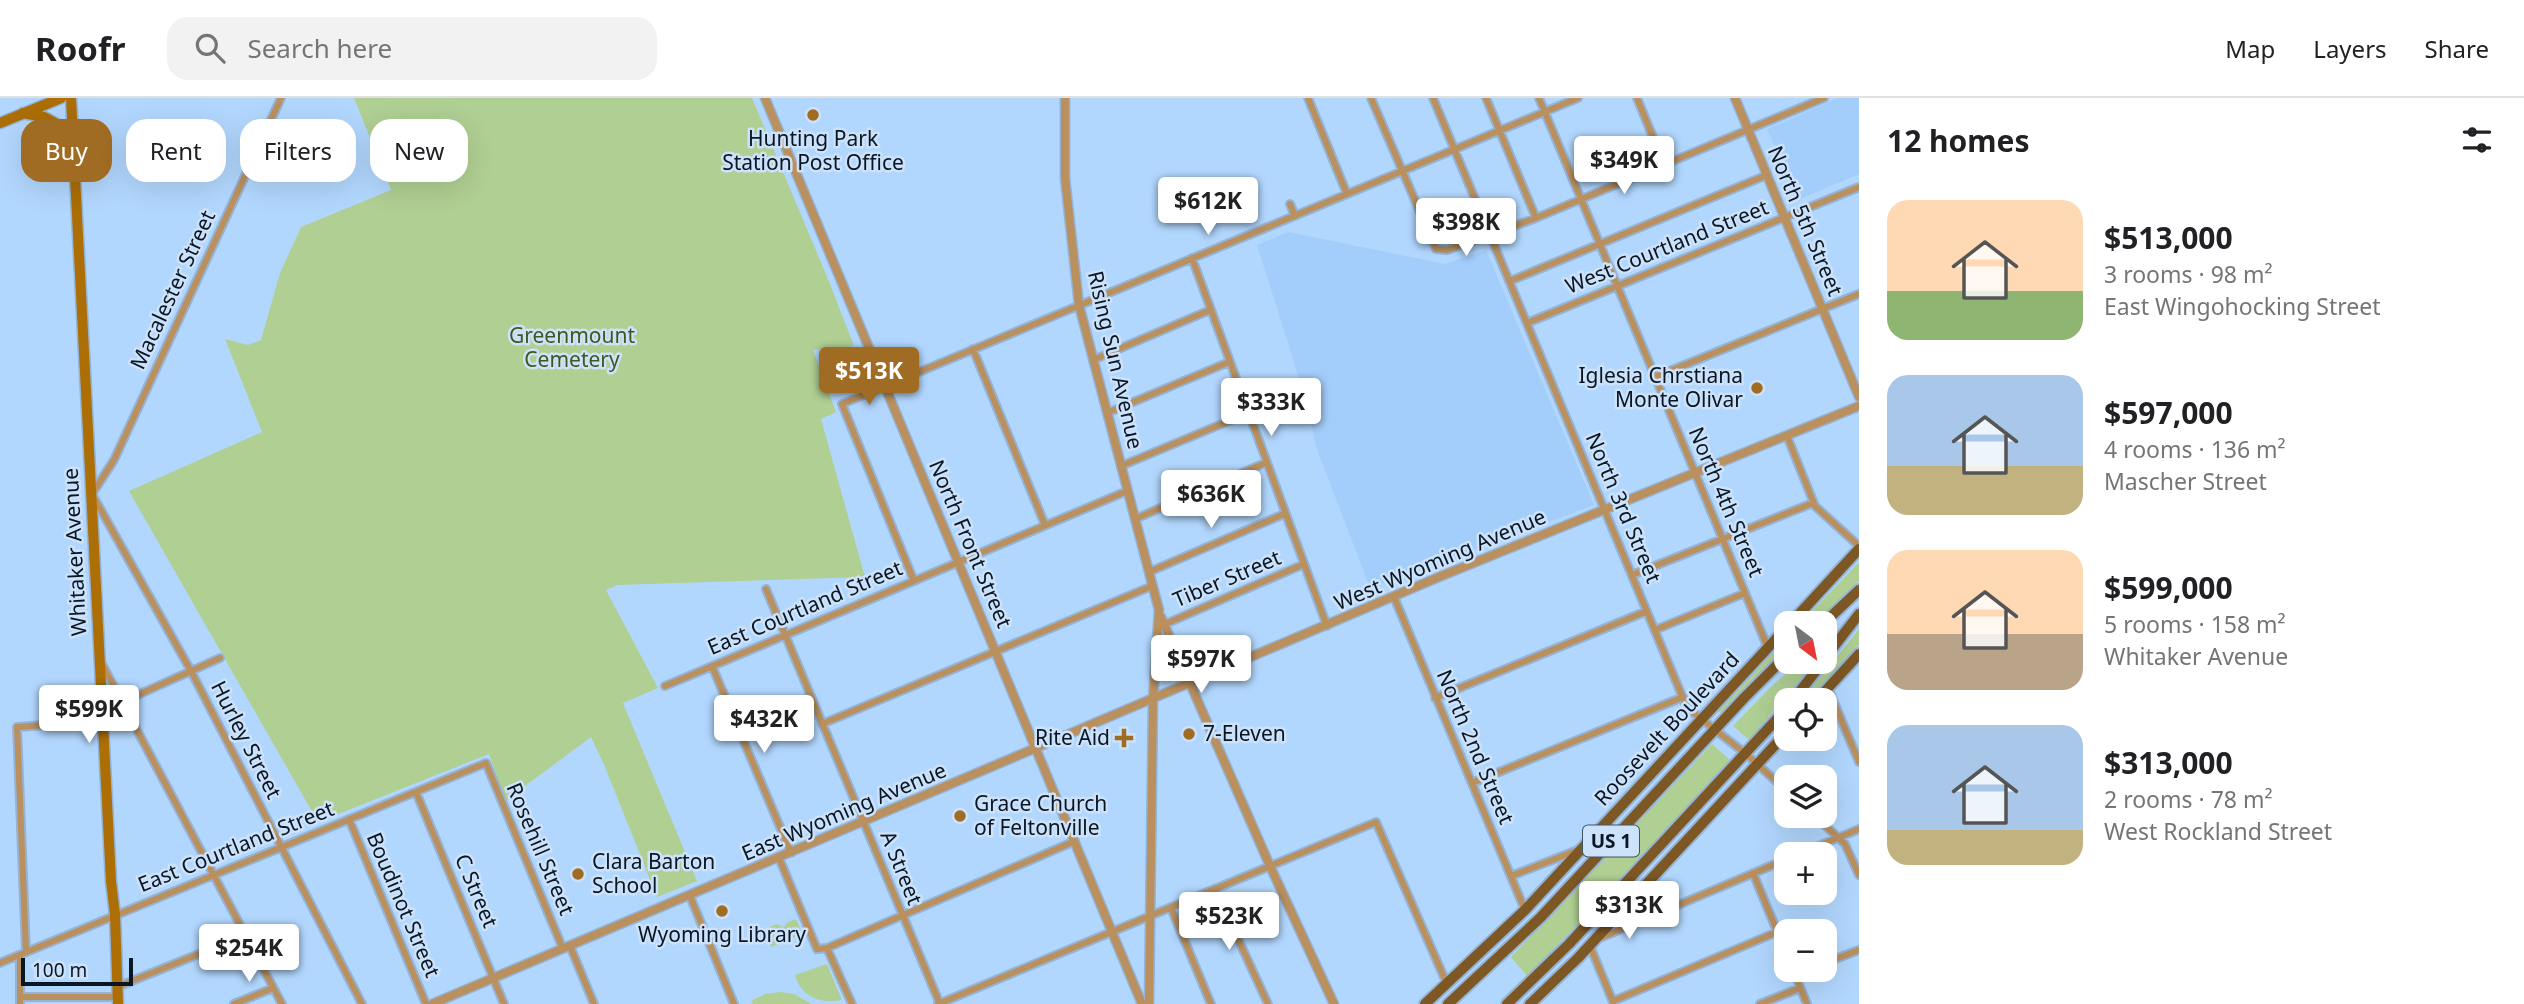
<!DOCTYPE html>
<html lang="en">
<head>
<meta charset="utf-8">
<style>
	body { margin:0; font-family:"Noto Sans",sans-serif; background:#f2f2f2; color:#202124; height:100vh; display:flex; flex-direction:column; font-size:26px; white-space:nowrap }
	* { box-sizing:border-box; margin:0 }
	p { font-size:23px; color:#757577 }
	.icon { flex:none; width:38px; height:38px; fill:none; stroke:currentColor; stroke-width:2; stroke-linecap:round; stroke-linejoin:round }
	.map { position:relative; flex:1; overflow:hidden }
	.side { display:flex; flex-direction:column; background:#fff; width:665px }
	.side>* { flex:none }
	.banner { position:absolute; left:21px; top:21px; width:665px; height:63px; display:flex; gap:14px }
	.needle { width:46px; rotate:148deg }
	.fabs { position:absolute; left:1774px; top:513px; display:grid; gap:14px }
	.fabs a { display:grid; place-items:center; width:63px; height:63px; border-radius:14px; background:#fff; box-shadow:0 7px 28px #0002; font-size:35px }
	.scale { position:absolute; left:21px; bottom:18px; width:112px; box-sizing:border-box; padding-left:7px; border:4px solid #091624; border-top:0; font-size:19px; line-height:24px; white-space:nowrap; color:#091624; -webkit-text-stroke:5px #cce2fa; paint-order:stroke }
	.price { position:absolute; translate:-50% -60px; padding:0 16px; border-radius:7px; background:#fff; color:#222; font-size:23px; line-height:46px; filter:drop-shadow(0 2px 4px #0008) }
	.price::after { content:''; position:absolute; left:50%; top:42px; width:21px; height:16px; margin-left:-10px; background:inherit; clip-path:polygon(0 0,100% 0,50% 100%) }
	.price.active { background:#a06b23; color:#fff }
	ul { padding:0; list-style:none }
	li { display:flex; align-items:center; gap:21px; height:175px; padding:0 28px }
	li span { display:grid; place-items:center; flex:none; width:196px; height:140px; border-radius:21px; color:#555 }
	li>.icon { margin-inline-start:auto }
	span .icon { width:84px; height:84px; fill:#fffc; stroke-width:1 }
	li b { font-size:30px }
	h2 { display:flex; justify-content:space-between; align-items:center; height:84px; padding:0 28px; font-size:30px }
	.pill { padding:0 24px; border-radius:21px; background:#fff; box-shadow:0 7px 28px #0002; font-size:24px; line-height:63px }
	.pill.active { background:#a06b23; color:#fff }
	header { display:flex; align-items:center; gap:42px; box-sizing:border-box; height:98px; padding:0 35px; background:#fff; border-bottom:2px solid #e0e0e0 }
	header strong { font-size:33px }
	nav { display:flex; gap:38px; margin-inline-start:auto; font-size:24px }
	.search { width:490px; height:63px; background:#f2f2f2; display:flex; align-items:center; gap:18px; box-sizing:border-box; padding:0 24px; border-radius:21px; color:#757577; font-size:26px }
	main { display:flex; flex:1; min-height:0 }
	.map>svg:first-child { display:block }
	.built { fill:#a3cdfa }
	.green { fill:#b0cf93 }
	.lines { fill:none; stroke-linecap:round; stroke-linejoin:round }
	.minor-casing { stroke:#94b4d7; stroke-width:10 }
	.tertiary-casing { stroke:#94b4d7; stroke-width:11 }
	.secondary-casing { stroke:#94b4d7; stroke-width:13 }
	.trunk-casing { stroke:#94b4d7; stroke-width:14 }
	.minor { stroke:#ba905f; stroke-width:6 }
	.tertiary { stroke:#ba905f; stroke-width:8 }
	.secondary { stroke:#ac6e05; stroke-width:10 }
	.trunk { stroke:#7e5824; stroke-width:10 }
	.poi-dot { fill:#a06b23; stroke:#cce2fa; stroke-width:2.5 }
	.labels { text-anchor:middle; stroke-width:5; stroke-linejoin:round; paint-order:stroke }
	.shield { fill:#cce2fa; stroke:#445364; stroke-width:2 }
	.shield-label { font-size:19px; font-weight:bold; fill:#091624 }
	.poi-label { font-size:21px; fill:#091624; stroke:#cce2fa; text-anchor:start }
	.street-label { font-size:21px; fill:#091624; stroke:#cce2fa }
	.park-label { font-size:21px; fill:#3d581c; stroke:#cce2fa }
</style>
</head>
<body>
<header>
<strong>Roofr</strong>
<div class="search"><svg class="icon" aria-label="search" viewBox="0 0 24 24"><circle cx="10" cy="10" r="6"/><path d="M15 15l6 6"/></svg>Search here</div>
<nav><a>Map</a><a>Layers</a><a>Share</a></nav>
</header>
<main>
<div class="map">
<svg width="1859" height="906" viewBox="0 0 1859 906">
	<rect width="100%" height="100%" fill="#b2d7fe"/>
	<!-- built -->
	<path class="built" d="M1838,0H1859V76L1798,102L1767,31Z
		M1288,134L1445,166L1486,152L1594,407L1370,490L1315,346L1310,315L1257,147Z"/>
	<!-- green -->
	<path class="green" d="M354,0H752L830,186L854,248L813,252L836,314L821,321L865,479L617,487L606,492L658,590L623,605L697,783L657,799L605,669L591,639L505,703L489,656L318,724L129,393L262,334L225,241L248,247L261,242L280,175L301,129L391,92Z
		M1859,464V483L1815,525H1801Z
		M1859,531V547L1809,602H1802Z
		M1787,540V551L1765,570L1722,616L1718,613Z
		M1799,564H1815L1749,642L1733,628L1771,589Z
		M1712,646L1731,663L1528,879L1511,859Z
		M796,821L802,836L771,849L767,838L768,830L776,826L784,829L788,824Z
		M827,866L842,902C820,906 801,899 795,877Z
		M780,894L794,896L812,906H753L751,903L765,896Z"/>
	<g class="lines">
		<defs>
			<path id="minor" d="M281,0L114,362L92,396L191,573L362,906
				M1308,0L1347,96
				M1371,0L1436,151L1447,152L1536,120L1824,0
				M1433,0L1685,605L1690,612L1746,656L1787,693
				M1486,0L1536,120
				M1539,0L1768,550
				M1637,0L1664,66
				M1290,106L1295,118
				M1192,160L1327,528
				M1510,183L1767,77
				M1527,225L1859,89
				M973,251L1045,427
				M1093,262L1210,212
				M1655,279L1859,196
				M1107,315L1229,264
				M1787,338L1815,408L1859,448
				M1121,368L1248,315
				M1135,421L1265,365
				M1149,474L1284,416
				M1632,477L1813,405
				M914,483L842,306L1578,0
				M766,491L940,906
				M1394,499L1525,812
				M1163,527L1304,466
				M1655,532L1745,495
				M102,566L282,906
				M712,568L791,755
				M665,588L1127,393
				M1828,590L1859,664
				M1435,600L1647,513
				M822,626L1152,488
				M1472,685L1683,599
				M416,694L504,906
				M1815,718L1845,746L1859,777
				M349,721L426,906
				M1799,756L1859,731
				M779,760L817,851L827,850L1075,743
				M1753,775L1787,857
				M1511,778L1578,752
				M1215,791L1268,906
				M690,798L734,906
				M1629,805L1641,816L1648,818
				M1171,810L1211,906
				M1600,840L1787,761
				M570,848L594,906
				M1590,848L1613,904
				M827,850L852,906
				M26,854L17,629L103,623L122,604L220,560
				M0,865L486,665L563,851
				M1825,865L1859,852
				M1793,872L1807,906
				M1795,878L1810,872
				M117,889L246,837
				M20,899H118
				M1613,903L1777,834
				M20,906V857
				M234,906L273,890
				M938,906L1376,724L1447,886
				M1760,906L1800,890"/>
			<path id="tertiary" d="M765,0L1142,906
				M1065,0V80L1079,207L1159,512L1153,602L1149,906
				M1735,0L1859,299
				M1161,519L1270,768L1334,906
				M432,906L1439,479L1859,308"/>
			<path id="secondary" d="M71,0L111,783L115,817L118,906
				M23,15L44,19L73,35
				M0,25L61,0"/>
			<path id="trunk" d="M1791,525L1859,451
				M1824,525L1859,492
				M1825,560L1859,516
				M1793,602L1823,564
				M1817,602L1859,556
				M1425,906L1525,812L1787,529
				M1448,906L1541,819L1744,600L1787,557
				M1507,906L1569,846L1787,610
				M1530,906L1578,860L1787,634"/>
		</defs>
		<!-- minor casing -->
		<use href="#minor" class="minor-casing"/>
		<!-- tertiary casing -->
		<use href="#tertiary" class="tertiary-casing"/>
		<!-- secondary casing -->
		<use href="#secondary" class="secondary-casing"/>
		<!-- trunk casing -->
		<use href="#trunk" class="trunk-casing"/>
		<!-- minor -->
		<use href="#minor" class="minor"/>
		<!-- tertiary -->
		<use href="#tertiary" class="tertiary"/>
		<!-- secondary -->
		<use href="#secondary" class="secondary"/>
		<!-- trunk -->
		<use href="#trunk" class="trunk"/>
	</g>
	<!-- markers -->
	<g class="poi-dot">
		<circle cx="813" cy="17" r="7"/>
		<circle cx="1757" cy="290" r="7"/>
		<circle cx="1189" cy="636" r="7"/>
		<path d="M1120.5 629.5h7v7h7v7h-7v7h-7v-7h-7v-7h7z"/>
		<circle cx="960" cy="718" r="7"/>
		<circle cx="578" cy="776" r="7"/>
		<circle cx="722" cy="813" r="7"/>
	</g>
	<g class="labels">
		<!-- shield labels -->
		<rect class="shield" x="1583" y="727.5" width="56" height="31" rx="5"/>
		<g class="shield-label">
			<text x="1611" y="750">US 1</text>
		</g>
		<!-- poi labels -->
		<g class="poi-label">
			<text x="813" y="48" text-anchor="middle">Hunting Park<tspan x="813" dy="24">Station Post Office</tspan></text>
			<text x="1743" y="285" text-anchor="end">Iglesia Chrstiana<tspan x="1743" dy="24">Monte Olivar</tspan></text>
			<text x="1203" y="643">7-Eleven</text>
			<text x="1110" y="647" text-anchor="end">Rite Aid</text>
			<text x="974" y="713">Grace Church<tspan x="974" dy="24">of Feltonville</tspan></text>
			<text x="592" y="771">Clara Barton<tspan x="592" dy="24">School</tspan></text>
			<text x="722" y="844" text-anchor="middle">Wyoming Library</text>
		</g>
		<!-- street labels -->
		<g class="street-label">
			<text transform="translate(1805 123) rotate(67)" y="7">North 5th Street</text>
			<text transform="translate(1667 149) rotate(-22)" y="7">West Courtland Street</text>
			<text transform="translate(173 192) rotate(-65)" y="7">Macalester Street</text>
			<text transform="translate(1115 262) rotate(77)" y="7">Rising Sun Avenue</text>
			<text transform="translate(1726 404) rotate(67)" y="7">North 4th Street</text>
			<text transform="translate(1623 410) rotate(67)" y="7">North 3rd Street</text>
			<text transform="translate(970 446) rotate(67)" y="7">North Front Street</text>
			<text transform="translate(75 454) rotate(-93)" y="7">Whitaker Avenue</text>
			<text transform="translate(1440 462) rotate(-23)" y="7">West Wyoming Avenue</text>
			<text transform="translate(1227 481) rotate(-23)" y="7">Tiber Street</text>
			<text transform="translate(805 510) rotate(-23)" y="7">East Courtland Street</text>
			<text transform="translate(1667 631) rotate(-47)" y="7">Roosevelt Boulevard</text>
			<text transform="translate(246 642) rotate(63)" y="7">Hurley Street</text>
			<text transform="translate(1475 649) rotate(67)" y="7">North 2nd Street</text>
			<text transform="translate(844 714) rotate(-23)" y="7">East Wyoming Avenue</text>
			<text transform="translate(236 749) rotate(-22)" y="7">East Courtland Street</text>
			<text transform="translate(540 751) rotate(67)" y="7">Rosehill Street</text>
			<text transform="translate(901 770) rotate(68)" y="7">A Street</text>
			<text transform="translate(476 793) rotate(67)" y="7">C Street</text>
			<text transform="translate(403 807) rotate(67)" y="7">Boudinot Street</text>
		</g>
		<!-- park labels -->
		<g class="park-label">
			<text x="572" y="245">Greenmount<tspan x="572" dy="24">Cemetery</tspan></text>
		</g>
	</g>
</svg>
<div class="fabs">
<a><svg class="needle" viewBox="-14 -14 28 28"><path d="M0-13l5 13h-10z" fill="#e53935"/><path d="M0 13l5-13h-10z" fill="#757577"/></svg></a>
<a><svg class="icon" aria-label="locate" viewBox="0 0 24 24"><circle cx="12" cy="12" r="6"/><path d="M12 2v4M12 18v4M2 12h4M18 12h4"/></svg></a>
<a><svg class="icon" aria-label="layers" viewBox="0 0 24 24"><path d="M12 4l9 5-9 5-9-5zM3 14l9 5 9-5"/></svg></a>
<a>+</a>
<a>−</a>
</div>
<div class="scale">100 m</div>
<b class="price" style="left:1624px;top:98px">$349K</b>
<b class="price" style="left:1208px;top:139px">$612K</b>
<b class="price" style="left:1466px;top:160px">$398K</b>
<b class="price active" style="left:869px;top:309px">$513K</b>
<b class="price" style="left:1271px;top:340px">$333K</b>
<b class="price" style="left:1211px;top:432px">$636K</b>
<b class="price" style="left:1201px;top:597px">$597K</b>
<b class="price" style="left:89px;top:647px">$599K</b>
<b class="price" style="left:764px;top:657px">$432K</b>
<b class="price" style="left:1629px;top:843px">$313K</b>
<b class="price" style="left:1229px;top:854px">$523K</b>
<b class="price" style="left:249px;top:886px">$254K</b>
<div class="banner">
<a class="pill active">Buy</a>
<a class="pill">Rent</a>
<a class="pill">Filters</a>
<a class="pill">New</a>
</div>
</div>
<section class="side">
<h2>12 homes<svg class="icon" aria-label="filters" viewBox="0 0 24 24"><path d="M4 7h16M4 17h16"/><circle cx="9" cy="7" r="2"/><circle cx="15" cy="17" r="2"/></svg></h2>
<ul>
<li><span style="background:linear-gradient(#ffd9b3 65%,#8fb573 0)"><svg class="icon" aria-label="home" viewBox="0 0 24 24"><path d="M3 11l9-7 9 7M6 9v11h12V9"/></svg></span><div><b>$513,000</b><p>3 rooms · 98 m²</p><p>East Wingohocking Street</p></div></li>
<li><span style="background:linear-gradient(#a9c7e8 65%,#c2b280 0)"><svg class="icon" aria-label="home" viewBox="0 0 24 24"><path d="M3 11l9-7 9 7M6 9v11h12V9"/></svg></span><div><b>$597,000</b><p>4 rooms · 136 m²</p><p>Mascher Street</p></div></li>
<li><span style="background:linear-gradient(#ffd9b3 60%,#b9a48a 0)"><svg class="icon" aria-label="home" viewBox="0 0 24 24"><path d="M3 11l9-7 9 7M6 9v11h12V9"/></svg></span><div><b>$599,000</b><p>5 rooms · 158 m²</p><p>Whitaker Avenue</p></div></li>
<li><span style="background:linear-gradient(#a9c7e8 75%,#c2b280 0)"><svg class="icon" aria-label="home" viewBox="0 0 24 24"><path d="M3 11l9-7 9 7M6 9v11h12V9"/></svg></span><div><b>$313,000</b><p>2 rooms · 78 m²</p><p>West Rockland Street</p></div></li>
</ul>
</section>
</main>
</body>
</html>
